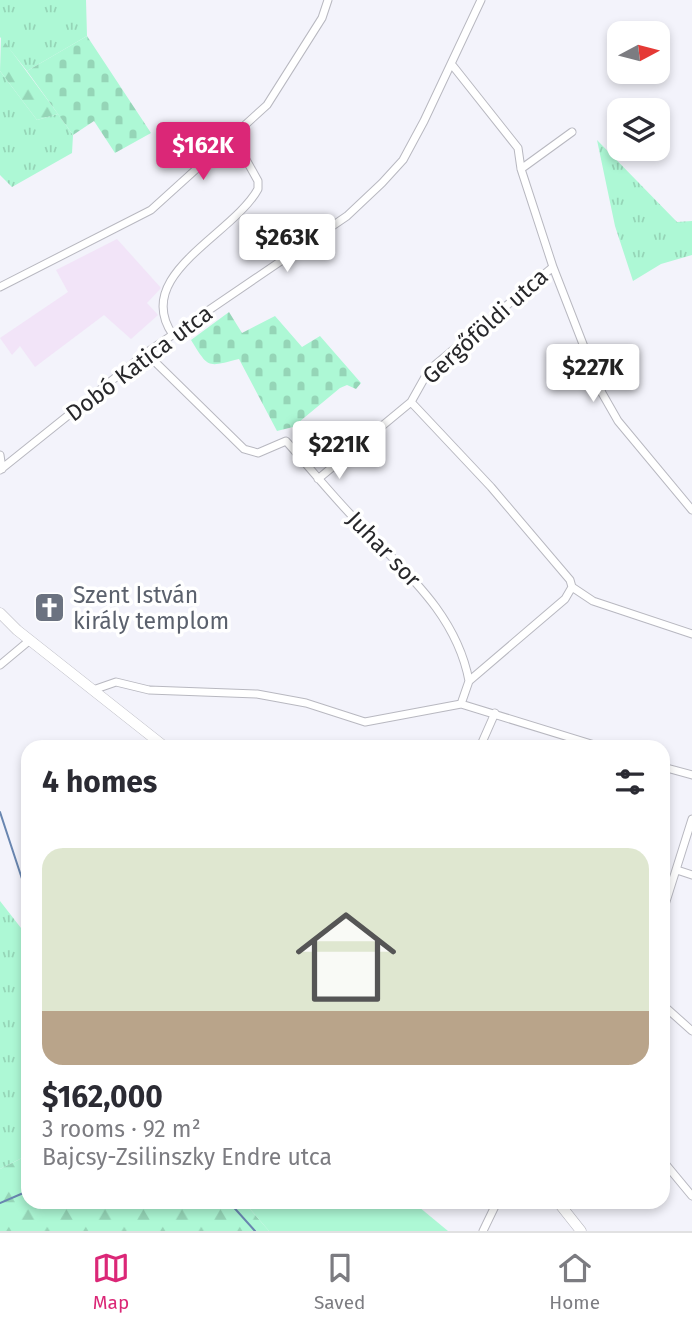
<!DOCTYPE html>
<html lang="en">
<head>
<meta charset="utf-8">
<style>
	body { margin:0; font-family:"Fira Sans",sans-serif; background:#f2f2f3; color:#2b2b33; height:100vh; display:flex; flex-direction:column; font-size:26px; white-space:nowrap }
	* { box-sizing:border-box; margin:0 }
	p { font-size:23px; color:#7c7c81 }
	.icon { flex:none; width:38px; height:38px; fill:none; stroke:currentColor; stroke-width:2; stroke-linecap:round; stroke-linejoin:round }
	.map { position:relative; flex:1; overflow:hidden }
	.drawer { position:absolute; left:21px; top:740px; width:649px; height:469px; display:flex; flex-direction:column; background:#fff; border-radius:21px; box-shadow:0 4px 10px #0003 }
	.drawer>* { flex:none }
	.needle { width:46px; rotate:83deg }
	.buttons { position:absolute; left:607px; top:21px; display:grid; gap:14px }
	.buttons a { display:grid; place-items:center; width:63px; height:63px; border-radius:14px; background:#fff; box-shadow:0 4px 10px #0003; font-size:35px }
	.price { position:absolute; translate:-50% -60px; padding:0 16px; border-radius:7px; background:#fff; color:#222; font-size:23px; line-height:46px; filter:drop-shadow(0 2px 4px #0008) }
	.price::after { content:''; position:absolute; left:50%; top:42px; width:21px; height:16px; margin-left:-10px; background:inherit; clip-path:polygon(0 0,100% 0,50% 100%) }
	.price.current { background:#db2777; color:#fff }
	ul { padding:0; list-style:none }
	li { display:grid; align-content:center; gap:14px; height:371px; padding:0 21px }
	li span { display:grid; place-items:center; height:217px; border-radius:21px; color:#555 }
	li>.icon { margin-inline-start:auto }
	span .icon { width:126px; height:126px; fill:#fffc; stroke-width:1 }
	li b { font-size:30px }
	h2 { display:flex; justify-content:space-between; align-items:center; height:84px; padding:0 21px; font-size:30px }
	.dock { display:flex; justify-content:space-around; align-items:center; height:98px; border-top:2px solid #e1e1e2; background:#fff; font-size:19px; color:#7c7c81 }
	.dock a { display:grid; justify-items:center; gap:4px }
	.dock .current { color:#db2777 }
	.map>svg:first-child { display:block }
	.education { fill:#f2e4f8 }
	.grass { fill:url(#grass-tufts) }
	.forest { fill:url(#forest-firs) }
	.cemetery { fill:url(#cemetery-stones) }
	.green { fill:#adf8d5 }
	.lines { fill:none; stroke-linecap:round; stroke-linejoin:round }
	.stream { stroke:#6986b0; stroke-width:2 }
	.street-casing { stroke:#b8b8c0; stroke-width:9 }
	.secondary-casing { stroke:#b8b8c0; stroke-width:11 }
	.street { stroke:#fff; stroke-width:7 }
	.secondary { stroke:#fff; stroke-width:10 }
	.labels { text-anchor:middle; stroke-width:7; stroke-linejoin:round; paint-order:stroke }
	.street-label { font-size:23px; fill:#27272a; stroke:#fff }
	.worship-label { font-size:23px; fill:#5b616d; stroke:#fff; text-anchor:start }
</style>
</head>
<body>
<div class="map">
<svg width="692" height="1231" viewBox="0 0 692 1231">
	<defs>
		<pattern id="grass-tufts" width="24" height="20" patternUnits="userSpaceOnUse" patternTransform="scale(1.75)"><rect width="24" height="20" fill="#adf8d5"/><path d="M3 7l-1-3M5 7V3M7 7l1-3M15 17l-1-3M17 17v-4M19 17l1-3" fill="none" stroke="#95d5b7"/></pattern>
		<pattern id="forest-firs" width="22" height="20" patternUnits="userSpaceOnUse" patternTransform="scale(1.75)"><rect width="22" height="20" fill="#adf8d5"/><path d="M5 1l3.5 6h-7zM16 11l3.5 6h-7z" fill="#95d5b7"/></pattern>
		<pattern id="cemetery-stones" width="16" height="16" patternUnits="userSpaceOnUse" patternTransform="scale(1.75)"><rect width="16" height="16" fill="#adf8d5"/><path d="M2 7V4a2 2 0 0 1 4 0v3zM10 15v-3a2 2 0 0 1 4 0v3z" fill="#95d5b7"/></pattern>
	</defs>
	<rect width="100%" height="100%" fill="#f3f3fb"/>
	<!-- education -->
	<path class="education" d="M117,239L161,288L147,303L158,315L131,339L104,315L35,367L20,346L12,355L0,338L68,292L56,270Z"/>
	<!-- grass -->
	<path class="grass" d="M0,0H86L87,36L27,71L0,37Z
		M0,71L37,120L58,114L73,135L72,153L12,187L0,175Z
		M597,140L677,222L692,221V255L661,264L633,281L615,226Z
		M0,901L28,937V1155L0,1169Z"/>
	<!-- forest -->
	<path class="forest" d="M1,37L58,114L37,120L0,71Z
		M28,1155V1202H244L269,1231H0V1169Z"/>
	<!-- cemetery -->
	<path class="cemetery" d="M87,36L151,133L115,153L94,121L73,135L27,71Z
		M229,312L242,333L275,316L302,347L320,336L361,383L356,389L347,385L340,388L293,427L277,431L239,359C207,367 209,369 191,340Z"/>
	<!-- green -->
	<path class="green" d="M244,1202H413L448,1231H269Z"/>
	<g class="lines">
		<!-- stream -->
		<path class="stream" d="M0,812L28,897
			M229,1202L255,1231
			M0,1203L28,1191"/>
		<defs>
			<path id="street" d="M521,169L572,132
				M553,267L602,393L618,421L692,510
				M0,287L151,210L267,105L322,18L328,0
				M173,335C131,275 233,235 258,189V181L233,136
				M146,353L244,449L258,453L286,441C309,467 330,493 354,518C400,568 456,611 469,681
				M411,402L429,370L553,267L521,169L518,148L453,66
				M0,455L2,469
				M0,470L146,353L347,216L382,183L403,160L424,121L481,0
				M318,479L411,402L491,487L570,580L572,587L565,599L469,681L461,704
				M572,587L593,601L692,634
				M0,665L30,640
				M93,690L116,682L149,690L257,694L306,703L365,722L461,704L601,747
				M480,747L495,713
				M663,767L692,775
				M677,870L692,875
				M663,911L692,819
				M663,1005L692,1031
				M663,1161L692,1196
				M483,1231L497,1202"/>
			<path id="secondary" d="M0,613L17,630L165,747
				M558,1202L581,1231"/>
		</defs>
		<!-- street casing -->
		<use href="#street" class="street-casing"/>
		<!-- secondary casing -->
		<use href="#secondary" class="secondary-casing"/>
		<!-- street -->
		<use href="#street" class="street"/>
		<!-- secondary -->
		<use href="#secondary" class="secondary"/>
	</g>
	<!-- icons -->
	<defs>
		<symbol id="church-square" viewBox="-11 -11 22 22"><rect x="-9" y="-9" width="18" height="18" rx="4" fill="#6b7280" stroke="#fff"/><path d="M-1.2-6h2.4v3.5h3.3v2.4h-3.3V6h-2.4V-.1h-3.3v-2.4h3.3Z" fill="#fff"/></symbol>
	</defs>
	<g fill-rule="evenodd">
		<use href="#church-square" x="32" y="590" width="35" height="35"/>
	</g>
	<g class="labels">
		<!-- street labels -->
		<g class="street-label">
			<text transform="translate(485 326) rotate(-42)" y="8">Gergőföldi utca</text>
			<text transform="translate(139 363) rotate(-37)" y="8">Dobó Katica utca</text>
			<text transform="translate(384 549) rotate(46)" y="8">Juhar sor</text>
		</g>
		<!-- worship labels -->
		<g class="worship-label">
			<text x="73" y="603">Szent István<tspan x="73" dy="26">király templom</tspan></text>
		</g>
	</g>
</svg>
<div class="buttons">
<a><svg class="needle" viewBox="-14 -14 28 28"><path d="M0-13l5 13h-10z" fill="#e53935"/><path d="M0 13l5-13h-10z" fill="#7c7c81"/></svg></a>
<a><svg class="icon" aria-label="layers" viewBox="0 0 24 24"><path d="M12 4l9 5-9 5-9-5zM3 14l9 5 9-5"/></svg></a>
</div>
<b class="price current" style="left:203px;top:182px">$162K</b>
<b class="price" style="left:287px;top:274px">$263K</b>
<b class="price" style="left:593px;top:404px">$227K</b>
<b class="price" style="left:339px;top:481px">$221K</b>
<section class="drawer">
<h2>4 homes<svg class="icon" aria-label="filters" viewBox="0 0 24 24"><path d="M4 7h16M4 17h16"/><circle cx="9" cy="7" r="2"/><circle cx="15" cy="17" r="2"/></svg></h2>
<ul>
<li><span style="background:linear-gradient(#dfe7d0 75%,#b9a48a 0)"><svg class="icon" aria-label="home" viewBox="0 0 24 24"><path d="M3 11l9-7 9 7M6 9v11h12V9"/></svg></span><div><b>$162,000</b><p>3 rooms · 92 m²</p><p>Bajcsy-Zsilinszky Endre utca</p></div></li>
</ul>
</section>
</div>
<nav class="dock">
<a class="current"><svg class="icon" aria-label="map" viewBox="0 0 24 24"><path d="M3 6l6-2 6 2 6-2v14l-6 2-6-2-6 2zM9 4v14M15 6v14"/></svg>Map</a>
<a><svg class="icon" aria-label="saved" viewBox="0 0 24 24"><path d="M7 4h10v16l-5-4-5 4z"/></svg>Saved</a>
<a><svg class="icon" aria-label="home" viewBox="0 0 24 24"><path d="M3 11l9-7 9 7M6 9v11h12V9"/></svg>Home</a>
</nav>
</body>
</html>
